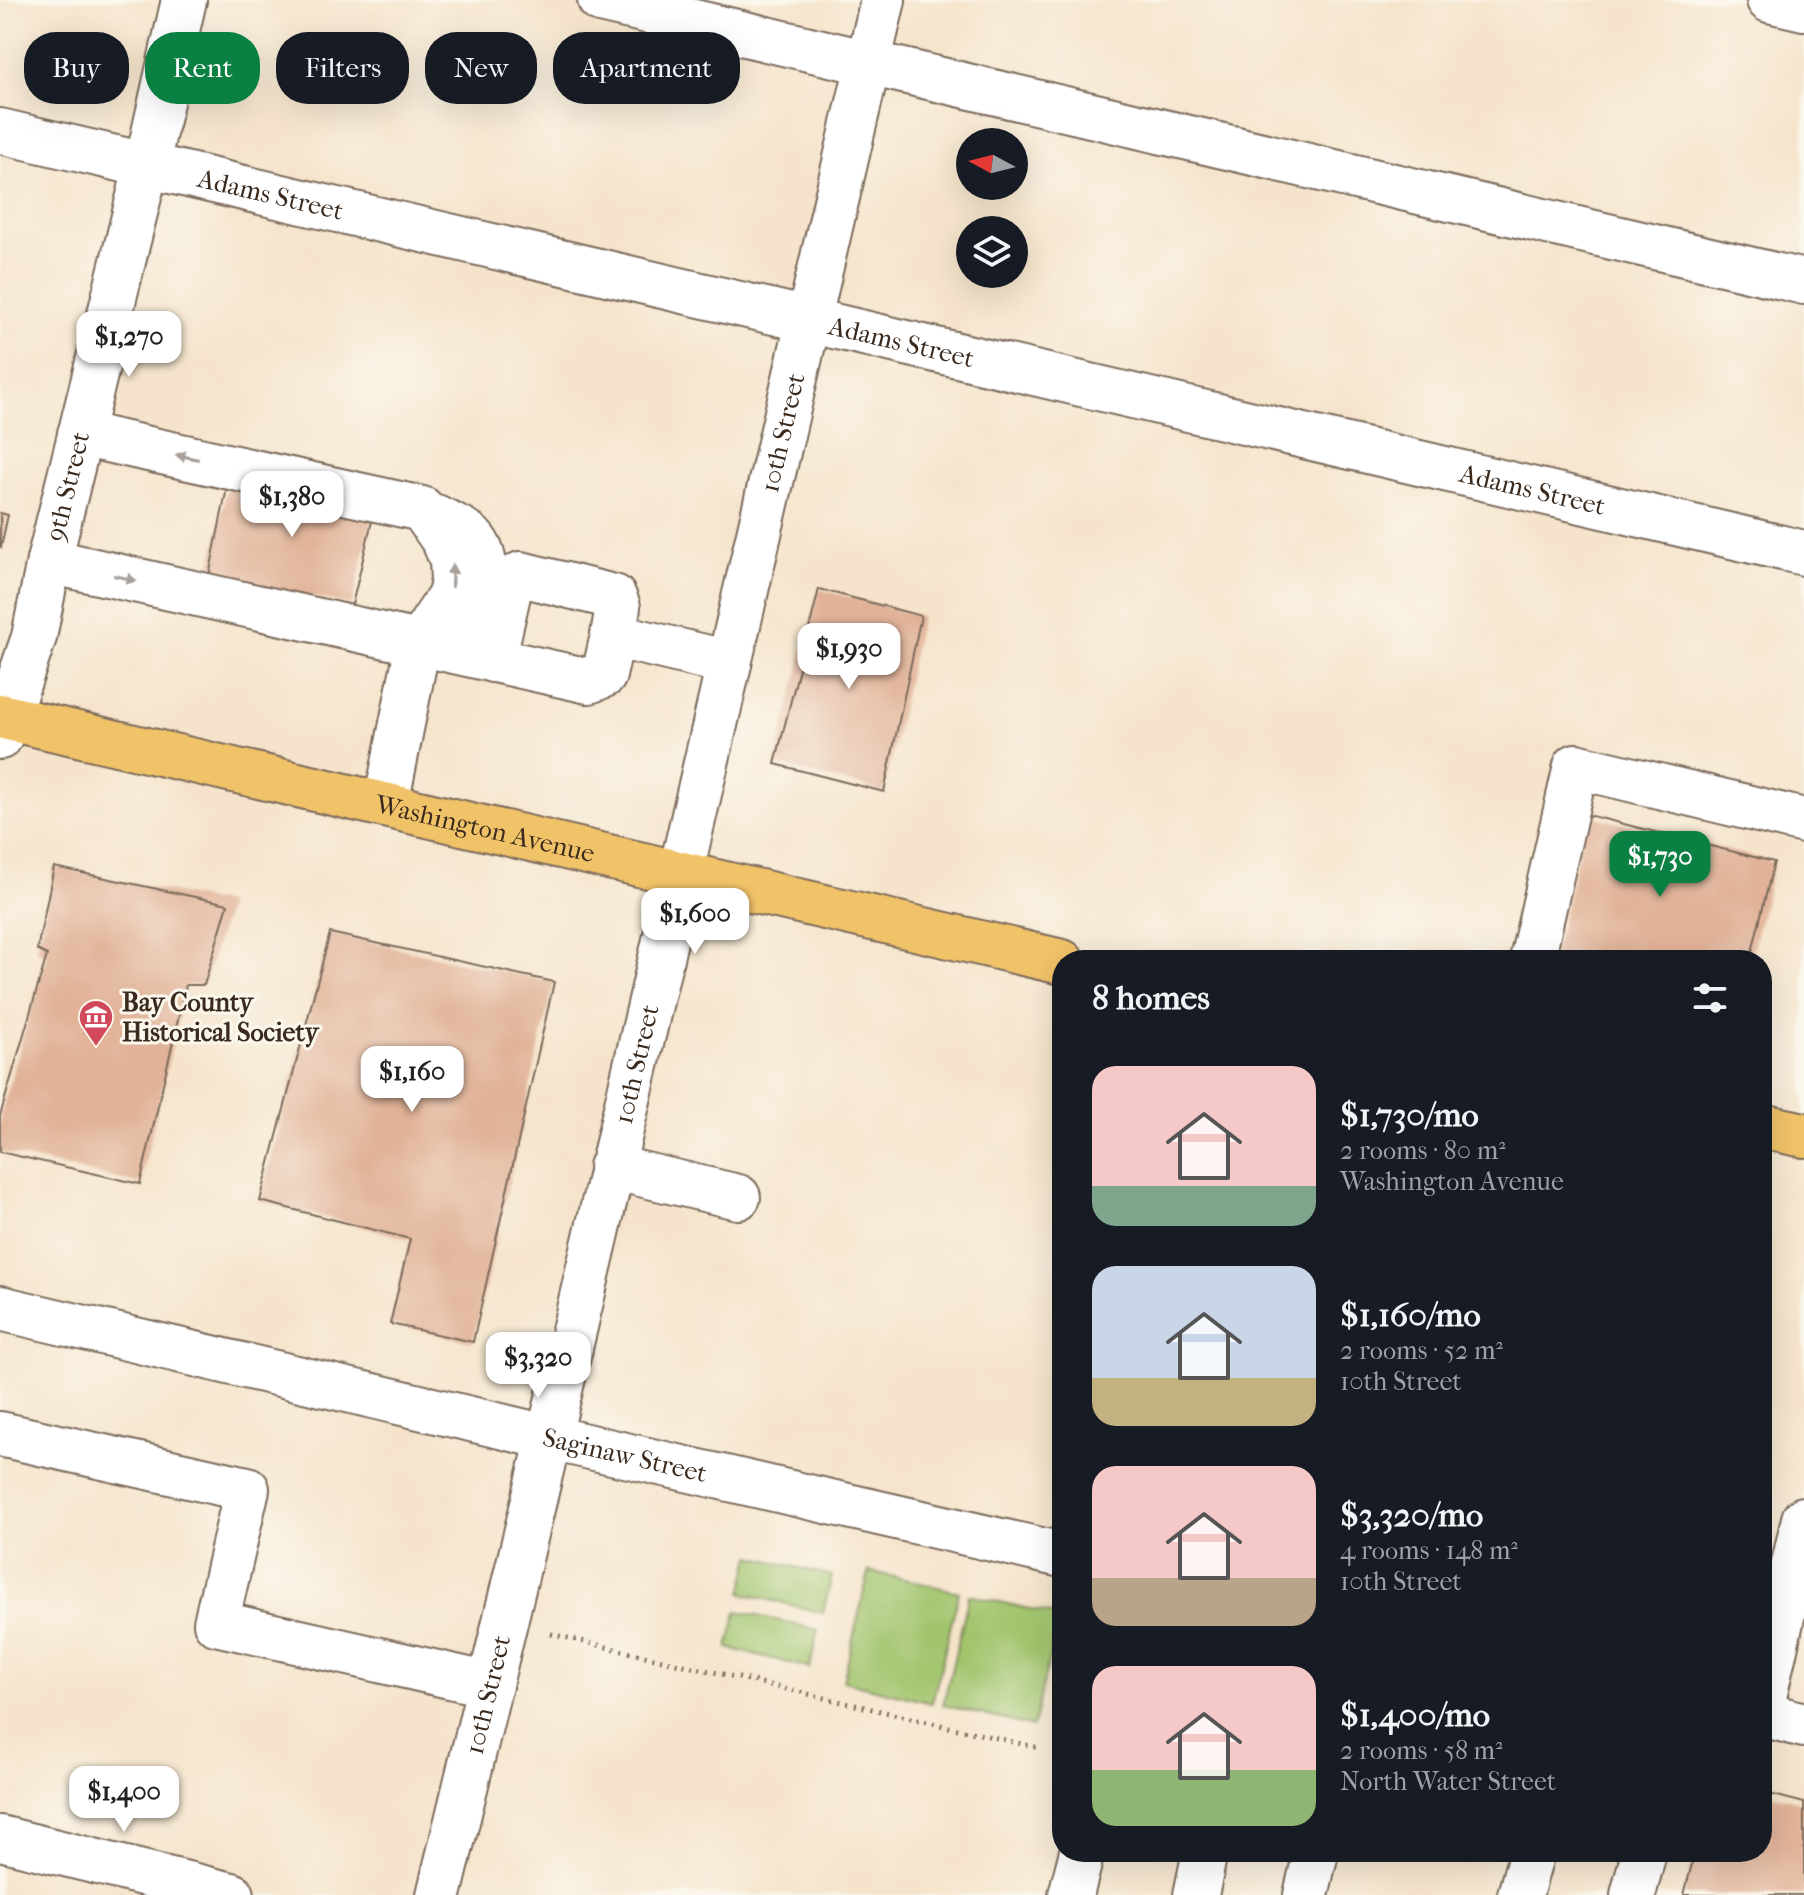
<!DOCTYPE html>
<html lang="en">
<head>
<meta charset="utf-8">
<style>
	body { margin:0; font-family:"IM FELL French Canon",serif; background:#20242c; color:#f1f3f6; height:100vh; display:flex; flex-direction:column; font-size:30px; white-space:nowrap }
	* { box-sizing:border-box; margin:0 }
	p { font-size:26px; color:#9ea1a6 }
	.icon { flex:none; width:44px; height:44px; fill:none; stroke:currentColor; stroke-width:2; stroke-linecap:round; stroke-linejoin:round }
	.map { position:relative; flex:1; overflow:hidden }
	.drawer { position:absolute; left:1052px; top:950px; width:720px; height:912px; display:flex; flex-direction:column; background:#171b24; border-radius:32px; box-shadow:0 8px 32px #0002 }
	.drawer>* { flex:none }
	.guide { position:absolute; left:24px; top:32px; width:760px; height:72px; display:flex; gap:16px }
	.needle { width:52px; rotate:277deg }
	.controls { position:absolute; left:956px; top:128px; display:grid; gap:16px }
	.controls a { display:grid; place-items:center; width:72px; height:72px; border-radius:50%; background:#171b24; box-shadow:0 8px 32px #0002; font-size:40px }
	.price { position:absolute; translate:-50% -68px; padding:0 18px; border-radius:16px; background:#fff; color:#222; font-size:26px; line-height:52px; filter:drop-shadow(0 2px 4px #0008) }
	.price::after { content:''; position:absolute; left:50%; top:48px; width:24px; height:18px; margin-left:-12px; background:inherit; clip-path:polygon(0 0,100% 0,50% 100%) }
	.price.on { background:#0b8043; color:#fff }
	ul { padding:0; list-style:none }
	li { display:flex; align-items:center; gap:24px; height:200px; padding:0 40px }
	li span { display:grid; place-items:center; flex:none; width:224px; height:160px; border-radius:24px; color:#555 }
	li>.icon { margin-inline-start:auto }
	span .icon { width:96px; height:96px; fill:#fffc; stroke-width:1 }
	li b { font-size:34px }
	h2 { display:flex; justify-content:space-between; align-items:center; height:96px; padding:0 40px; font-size:34px }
	.chip { padding:0 28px; border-radius:32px; background:#171b24; box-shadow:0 8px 32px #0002; font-size:28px; line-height:72px }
	.chip.on { background:#0b8043; color:#fff }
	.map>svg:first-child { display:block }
	.green { fill:#a1c46d; stroke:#6e7746; stroke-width:2 }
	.building { fill:#e1b298 }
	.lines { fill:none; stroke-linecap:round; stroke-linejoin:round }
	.minor-casing { stroke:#7c6b5b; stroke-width:48 }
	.major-casing { stroke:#7c6b5b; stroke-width:48 }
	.path { stroke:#7c6b5b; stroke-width:5; stroke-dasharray:2 6; stroke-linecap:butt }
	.minor { stroke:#fff; stroke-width:44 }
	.major { stroke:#f1c369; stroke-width:44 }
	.oneway { fill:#a79f9a }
	.labels { text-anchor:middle; stroke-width:6; stroke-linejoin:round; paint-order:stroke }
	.street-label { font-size:26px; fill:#3b2a1e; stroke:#fbf7ec }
	.poi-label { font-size:26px; font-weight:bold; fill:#3b2a1e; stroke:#fbf7ec; text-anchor:start }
</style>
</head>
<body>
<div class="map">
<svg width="1804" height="1895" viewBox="0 0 1804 1895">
	<rect width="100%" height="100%" fill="#fbf7ec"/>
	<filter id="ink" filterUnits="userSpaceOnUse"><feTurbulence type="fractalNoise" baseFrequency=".0125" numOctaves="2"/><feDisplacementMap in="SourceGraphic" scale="16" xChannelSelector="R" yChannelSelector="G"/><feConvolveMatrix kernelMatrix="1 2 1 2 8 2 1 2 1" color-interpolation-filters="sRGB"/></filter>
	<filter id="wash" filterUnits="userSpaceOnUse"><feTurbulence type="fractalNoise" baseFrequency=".006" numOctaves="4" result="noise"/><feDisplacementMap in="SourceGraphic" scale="32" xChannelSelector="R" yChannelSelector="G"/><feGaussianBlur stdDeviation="1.8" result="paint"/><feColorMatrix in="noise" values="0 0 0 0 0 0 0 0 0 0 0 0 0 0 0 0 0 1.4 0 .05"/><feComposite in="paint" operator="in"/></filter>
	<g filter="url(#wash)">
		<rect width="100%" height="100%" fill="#f5e4cb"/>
		<!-- green -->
		<path class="green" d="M751,1556L832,1576L823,1613L742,1593Z
			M869,1571L959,1592L932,1703L843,1681Z
			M969,1595L1059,1616L1033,1727L943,1705Z
			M737,1611L818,1630L810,1668L728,1648Z"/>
		<g id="blocks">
			<!-- building -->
			<path class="building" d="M230,473L376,504L352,605L209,576Z
				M0,513L8,515L1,547L0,546Z
				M819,589L921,616L884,792L775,764Z
				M1588,815L1774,862L1750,960H1552Z
				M54,867L228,904L204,985H186L140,1184L0,1152V1116L47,955L37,950Z
				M330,933L554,982L473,1342L390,1324L410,1239L260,1201Z
				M1762,1792L1804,1803V1895H1684L1695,1852H1762Z"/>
		</g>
	</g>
	<g filter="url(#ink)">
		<use href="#blocks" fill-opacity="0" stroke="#7c6b5b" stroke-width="2"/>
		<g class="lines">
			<defs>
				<g id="minor">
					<path d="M600,0L1804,282"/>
					<path d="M1769,0L1804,8"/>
					<path id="s1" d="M0,131L1804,553"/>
					<path d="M80,434L422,509L444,541L452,560L453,580L450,596L418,644L386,804"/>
					<path d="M436,517C447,523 467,530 474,540C492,562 484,601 473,626"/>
					<path d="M49,561L589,681L604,675L613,635L729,663"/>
					<path d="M493,660L511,582L521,574L614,597L618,607L613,635"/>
					<path id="s2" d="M0,737L34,637L49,561L147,164L184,0"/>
					<path d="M1532,960L1576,766L1804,821"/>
					<path d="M611,1167L738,1197"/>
					<path id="s3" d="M0,1308L551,1438L1062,1555"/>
					<path d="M0,1434L247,1489L216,1623L490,1685"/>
					<path d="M1762,1706L1804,1519"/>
					<path d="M1762,1714L1804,1725"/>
					<path d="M0,1838L232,1895"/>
					<path id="s4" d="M439,1895C593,1265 735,632 883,0"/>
					<path d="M1071,1895L1082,1852"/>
					<path d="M1196,1895L1205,1852"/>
					<path d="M1306,1895L1316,1852"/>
					<path d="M1520,1895L1532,1852"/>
					<path d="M1633,1895L1644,1852"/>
				</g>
				<g id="major">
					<path id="s5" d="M0,716L1062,962"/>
					<path d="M1762,1126L1804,1135"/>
				</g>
			</defs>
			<!-- minor casing -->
			<use href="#minor" class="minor-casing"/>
			<!-- major casing -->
			<use href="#major" class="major-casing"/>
			<!-- path -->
			<path class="path" d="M551,1634L1039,1748"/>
			<!-- minor -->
			<use href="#minor" class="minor"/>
			<!-- major -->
			<use href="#major" class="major"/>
		</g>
		<!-- one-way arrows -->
		<defs><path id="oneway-solid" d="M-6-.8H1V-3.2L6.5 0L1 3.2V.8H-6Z" transform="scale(2)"/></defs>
		<g class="oneway">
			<use href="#oneway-solid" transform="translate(187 457) rotate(-168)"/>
			<use href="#oneway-solid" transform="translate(452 576) rotate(-88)"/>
			<use href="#oneway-solid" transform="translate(125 578) rotate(13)"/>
		</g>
	</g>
	<!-- icons -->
	<defs>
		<symbol id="museum-pin" viewBox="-11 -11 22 30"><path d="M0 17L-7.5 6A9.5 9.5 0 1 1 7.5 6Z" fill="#d1495b" stroke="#fbf7ec"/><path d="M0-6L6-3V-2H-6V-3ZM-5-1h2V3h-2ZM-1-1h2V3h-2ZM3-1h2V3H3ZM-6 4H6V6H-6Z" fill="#fff"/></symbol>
	</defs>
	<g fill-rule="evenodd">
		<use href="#museum-pin" x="76" y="997" width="40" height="54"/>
	</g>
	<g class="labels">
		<!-- street labels -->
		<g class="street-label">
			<text dy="9" stroke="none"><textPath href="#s1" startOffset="278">Adams Street</textPath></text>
			<text dy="9" stroke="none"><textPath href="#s1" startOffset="926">Adams Street</textPath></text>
			<text dy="9" stroke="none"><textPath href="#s4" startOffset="1502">10th Street</textPath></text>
			<text dy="9" stroke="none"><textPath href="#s2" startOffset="260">9th Street</textPath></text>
			<text dy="9" stroke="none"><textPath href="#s1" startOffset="1574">Adams Street</textPath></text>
			<text dy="9" stroke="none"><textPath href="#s5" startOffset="498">Washington Avenue</textPath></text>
			<text dy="9" stroke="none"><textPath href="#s4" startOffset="854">10th Street</textPath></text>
			<text dy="9" stroke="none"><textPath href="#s3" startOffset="642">Saginaw Street</textPath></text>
			<text dy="9" stroke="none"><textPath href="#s4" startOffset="206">10th Street</textPath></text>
		</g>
		<!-- poi labels -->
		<g class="poi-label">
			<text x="122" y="1011">Bay County<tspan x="122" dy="30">Historical Society</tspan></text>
		</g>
	</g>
</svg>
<div class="controls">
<a><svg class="needle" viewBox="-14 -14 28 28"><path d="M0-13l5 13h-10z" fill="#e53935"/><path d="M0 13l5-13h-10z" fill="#9ea1a6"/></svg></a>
<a><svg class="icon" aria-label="layers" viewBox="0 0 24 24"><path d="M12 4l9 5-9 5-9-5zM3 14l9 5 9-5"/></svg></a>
</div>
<b class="price" style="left:129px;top:379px">$1,270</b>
<b class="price" style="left:292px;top:539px">$1,380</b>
<b class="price" style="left:849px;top:691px">$1,930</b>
<b class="price on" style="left:1660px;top:899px">$1,730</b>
<b class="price" style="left:695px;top:956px">$1,600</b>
<b class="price" style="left:412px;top:1114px">$1,160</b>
<b class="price" style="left:538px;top:1400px">$3,320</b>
<b class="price" style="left:124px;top:1834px">$1,400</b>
<div class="guide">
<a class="chip">Buy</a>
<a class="chip on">Rent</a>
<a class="chip">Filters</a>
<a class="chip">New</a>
<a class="chip">Apartment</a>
</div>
<section class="drawer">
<h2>8 homes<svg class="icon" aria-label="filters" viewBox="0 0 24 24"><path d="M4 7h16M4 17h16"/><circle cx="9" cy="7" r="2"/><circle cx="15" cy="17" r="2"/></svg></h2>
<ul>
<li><span style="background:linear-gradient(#f6c9c9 75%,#7fa58c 0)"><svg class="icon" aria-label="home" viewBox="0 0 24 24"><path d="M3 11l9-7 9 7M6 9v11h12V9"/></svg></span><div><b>$1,730/mo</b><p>2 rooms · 80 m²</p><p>Washington Avenue</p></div></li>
<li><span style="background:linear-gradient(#c9d6e8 70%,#c2b280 0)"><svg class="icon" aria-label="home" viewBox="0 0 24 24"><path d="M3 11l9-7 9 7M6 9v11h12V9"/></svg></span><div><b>$1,160/mo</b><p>2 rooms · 52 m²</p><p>10th Street</p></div></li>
<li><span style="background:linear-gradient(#f6c9c9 70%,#b9a48a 0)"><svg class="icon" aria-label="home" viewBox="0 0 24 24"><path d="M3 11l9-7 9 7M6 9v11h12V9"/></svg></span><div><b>$3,320/mo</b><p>4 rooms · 148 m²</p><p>10th Street</p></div></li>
<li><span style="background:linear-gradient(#f6c9c9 65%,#8fb573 0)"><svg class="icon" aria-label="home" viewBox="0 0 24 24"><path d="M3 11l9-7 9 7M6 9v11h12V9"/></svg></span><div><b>$1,400/mo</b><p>2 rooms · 58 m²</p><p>North Water Street</p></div></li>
</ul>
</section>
</div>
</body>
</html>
